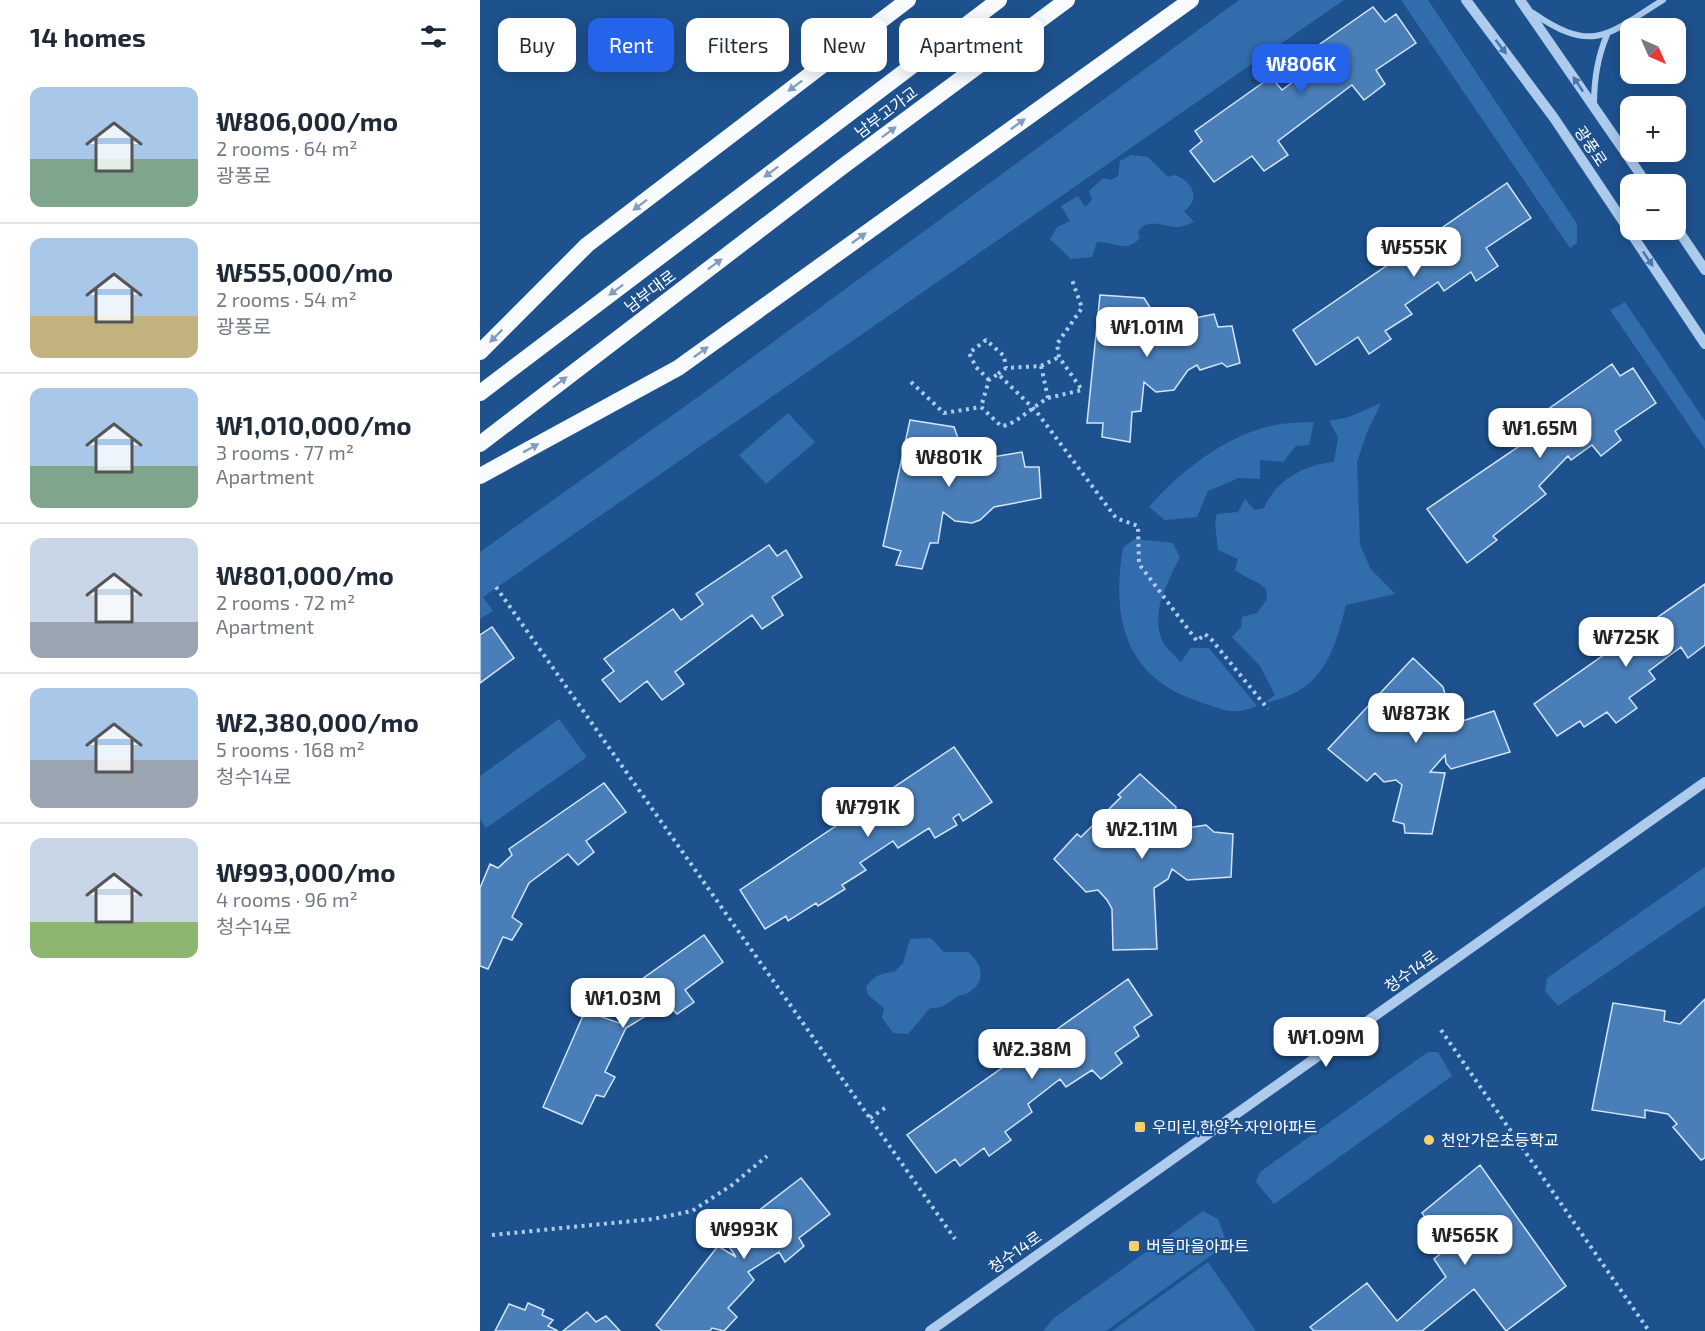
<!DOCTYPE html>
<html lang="en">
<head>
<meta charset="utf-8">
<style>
	body { margin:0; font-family:"Exo 2","Noto Sans KR",sans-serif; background:#f2f2f3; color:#1f2937; height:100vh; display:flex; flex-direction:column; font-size:22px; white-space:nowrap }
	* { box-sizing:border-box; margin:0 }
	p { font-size:20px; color:#747a83 }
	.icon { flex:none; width:33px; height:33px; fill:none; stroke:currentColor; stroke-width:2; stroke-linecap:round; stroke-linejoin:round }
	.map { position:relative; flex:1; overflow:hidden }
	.sheet { display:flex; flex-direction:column; background:#fff; width:480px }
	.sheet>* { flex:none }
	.top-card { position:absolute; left:18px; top:18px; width:570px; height:54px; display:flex; gap:12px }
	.needle { width:39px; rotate:135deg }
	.controls { position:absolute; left:1140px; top:18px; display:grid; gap:12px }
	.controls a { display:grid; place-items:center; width:66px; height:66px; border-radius:12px; background:#fff; box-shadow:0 3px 15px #0003; font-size:30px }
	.price { position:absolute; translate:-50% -51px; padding:0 14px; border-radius:12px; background:#fff; color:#222; font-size:20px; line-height:39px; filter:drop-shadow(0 2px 3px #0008) }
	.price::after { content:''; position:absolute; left:50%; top:36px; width:18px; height:14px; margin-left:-9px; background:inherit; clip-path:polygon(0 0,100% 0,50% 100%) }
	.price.active { background:#2563eb; color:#fff }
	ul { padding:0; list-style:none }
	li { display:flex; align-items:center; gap:18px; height:150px; padding:0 30px }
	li+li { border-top:2px solid #e0e1e3 }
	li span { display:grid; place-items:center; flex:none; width:168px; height:120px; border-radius:12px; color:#555 }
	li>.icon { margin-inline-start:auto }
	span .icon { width:72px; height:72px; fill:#fffc; stroke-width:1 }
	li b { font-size:26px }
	h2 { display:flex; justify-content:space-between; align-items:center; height:72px; padding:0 30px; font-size:26px }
	.pill { padding:0 21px; border-radius:12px; background:#fff; box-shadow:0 3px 15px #0003; font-size:21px; line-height:54px }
	.pill.active { background:#2563eb; color:#fff }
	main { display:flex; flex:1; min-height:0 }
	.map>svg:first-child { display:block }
	.green { fill:#316cad }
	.building { fill:#4a7eb8; stroke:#d2e5f9; stroke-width:1.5 }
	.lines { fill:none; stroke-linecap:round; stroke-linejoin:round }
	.path { stroke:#adcced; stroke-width:4; stroke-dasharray:3 4.5; stroke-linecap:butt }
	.minor { stroke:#adcced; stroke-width:6 }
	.tertiary { stroke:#adcced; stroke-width:10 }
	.trunk { stroke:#f9fcff; stroke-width:16 }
	.oneway { fill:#4977ab }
	.oneway2 { fill:#819ec1 }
	.poi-dot { fill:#fcce6c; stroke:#1e528f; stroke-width:2 }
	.labels { text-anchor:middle; stroke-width:4.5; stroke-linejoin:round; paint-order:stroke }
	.street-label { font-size:16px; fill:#fff; stroke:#1e528f }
	.poi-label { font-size:16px; fill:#fff; stroke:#1e528f; text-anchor:start }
</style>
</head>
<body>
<main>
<section class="sheet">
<h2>14 homes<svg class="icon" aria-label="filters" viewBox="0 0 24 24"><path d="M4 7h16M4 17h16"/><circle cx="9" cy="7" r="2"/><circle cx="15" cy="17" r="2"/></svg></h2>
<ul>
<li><span style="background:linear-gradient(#a9c7e8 60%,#7fa58c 0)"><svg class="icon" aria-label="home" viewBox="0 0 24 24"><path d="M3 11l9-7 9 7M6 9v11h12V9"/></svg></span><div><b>₩806,000/mo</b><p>2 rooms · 64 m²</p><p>광풍로</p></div></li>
<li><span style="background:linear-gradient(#a9c7e8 65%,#c2b280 0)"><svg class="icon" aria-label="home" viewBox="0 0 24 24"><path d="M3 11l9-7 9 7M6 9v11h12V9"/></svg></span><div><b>₩555,000/mo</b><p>2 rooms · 54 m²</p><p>광풍로</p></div></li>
<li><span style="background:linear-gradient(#a9c7e8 65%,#7fa58c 0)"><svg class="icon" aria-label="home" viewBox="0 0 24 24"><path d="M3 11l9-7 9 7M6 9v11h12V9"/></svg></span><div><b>₩1,010,000/mo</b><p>3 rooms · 77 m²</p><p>Apartment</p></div></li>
<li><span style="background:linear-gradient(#c9d6e8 70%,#9aa5b1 0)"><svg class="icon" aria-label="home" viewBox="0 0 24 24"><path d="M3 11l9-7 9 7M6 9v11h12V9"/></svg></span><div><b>₩801,000/mo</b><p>2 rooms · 72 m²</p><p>Apartment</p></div></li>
<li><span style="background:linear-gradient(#a9c7e8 60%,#9aa5b1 0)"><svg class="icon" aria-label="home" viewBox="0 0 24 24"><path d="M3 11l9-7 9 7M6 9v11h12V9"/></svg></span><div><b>₩2,380,000/mo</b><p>5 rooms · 168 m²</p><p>청수14로</p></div></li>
<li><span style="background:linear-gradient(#c9d6e8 70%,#8fb573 0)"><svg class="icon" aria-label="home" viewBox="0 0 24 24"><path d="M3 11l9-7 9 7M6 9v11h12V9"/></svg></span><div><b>₩993,000/mo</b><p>4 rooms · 96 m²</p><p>청수14로</p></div></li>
</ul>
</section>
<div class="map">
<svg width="1225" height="1331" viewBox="0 0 1225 1331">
	<rect width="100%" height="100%" fill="#1e528f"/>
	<!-- green -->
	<path class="green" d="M759,0H864L3,597L13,611L0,619V552L225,392Z
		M921,0H948L1097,224V243L1090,248Z
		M651,155L668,157L688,177L694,175C712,180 722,199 704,211L714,222C708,224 701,228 695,227C681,226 668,217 658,232L660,238C646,254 635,241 617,242L612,257L591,259L570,239L577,227L590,221L581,206L598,196L605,207L612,200L609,191L623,178L631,180L638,176L640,161Z
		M1145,302L1225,421V449L1130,310Z
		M901,403L887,432L877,462L880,544L890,568L915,594L866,605C853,656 842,692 784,703L795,695L780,666L752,637L761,627L762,617L777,613L787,599L786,589C777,580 765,578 755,570L758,559L738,550L735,523L737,514L758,512L765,499L775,510L784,508C797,479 824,465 854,462L858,437L849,421L869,417Z
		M308,413L335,442L286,484L259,455Z
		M834,422L829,445L816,446L803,462L780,460V479L759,478L728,491L717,517L685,520L669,507C700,471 749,433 796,425C809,422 822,423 834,422Z
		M654,539L693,543L700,557C688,581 670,613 682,640C686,648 695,656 701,662L711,648H729L777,706C751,716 745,710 720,702C645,678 631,619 643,548Z
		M79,719L107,757L6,828L0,819V776Z
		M1225,867V906L1078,1006L1065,991L1067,978Z
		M451,938L464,952H488C503,965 507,981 488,993C484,995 478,995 475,998C466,1005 462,1008 450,1008L428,1034L413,1033L402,1018L404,1008L388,995L386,987C393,976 401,973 414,972L423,963L430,939Z
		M948,1052H958L972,1076L794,1204L776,1182L780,1172Z
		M723,1211L738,1219L747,1244L626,1331H563L574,1318Z
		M728,1262L776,1331H632Z"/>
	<!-- building -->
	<path class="building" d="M893,7L905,22L916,14L936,43L896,70L905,84L884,100L872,85L798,141L808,155L784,171L772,156L734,182L710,151L722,141L715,131L791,77L802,90L831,68L823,56Z
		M1027,183L1051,218L1006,248L1018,266L996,281L991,272L964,291L958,282L925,305L932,314L905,331L911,339L889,354L878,337L836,365L813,330Z
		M620,295L664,298L671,309L685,310L686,324L734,314L738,327L752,326L760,363L747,367L742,363L720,370L717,365L708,370L694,390L676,392L664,382L661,411L652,412L650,442L622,437L623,423H607Z
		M1132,364L1140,376L1153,368L1176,403L1135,431L1141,440L1121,456L1112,445L1091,460L1088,456L1059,486L1066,494L1013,536L1017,540L987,563L947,509L1057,434L1050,422Z
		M430,420L474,427L478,438L493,444L495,460L542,452L545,467H559L561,498L514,507L500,520L492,523L475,521L463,512L458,543H450L442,569L416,565L421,551L403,546Z
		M289,545L297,556L306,550L322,577L292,597L303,615L282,629L272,615L195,672L204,684L182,700L167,681L140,702L122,680L134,671L124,659L193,609L201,620L223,604L216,594Z
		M1225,584V645L1208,658L1201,647L1169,671L1175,679L1149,698L1157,708L1136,723L1127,712L1104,727L1100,721L1077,736L1054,704Z
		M12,627L34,658L0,683V635Z
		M933,658L963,687L969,708L962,717L973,724L1014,711L1030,752L971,769L966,763L965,755L950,772L965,773L952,834L925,833L924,824L913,821L922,785L916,780L904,782L895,773L887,781L848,749Z
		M474,747L512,802L483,821L479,814L473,818L477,825L455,838L449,828L418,848L413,841L380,863L386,870L362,885L365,889L338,906L336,903L308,921L306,916L285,929L260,890Z
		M660,774L696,807L695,814L689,819L700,829L726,825L734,832L753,834L751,877L707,880L692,869L688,879L674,888L677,949L633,950L632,909L627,900L618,890L606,892L574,859L597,834L601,837L641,797L638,795Z
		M124,783L146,812L106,841L114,852L98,865L88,854L49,883L32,917L42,924L32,940L23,937L8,969L0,966V888L10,864L18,868L32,855L29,849Z
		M224,935L243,962L205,990L214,1002L197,1014L187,1003L146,1028L125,1072L135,1077L124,1097L116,1095L102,1124L63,1107L105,1011L139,1023L141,1021L127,1004Z
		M648,979L672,1015L654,1027L659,1036L635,1053L642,1063L621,1079L612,1070L586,1087L580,1079L548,1104L552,1112L525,1132L531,1140L509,1156L504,1148L480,1166L475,1159L456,1173L427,1135Z
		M1225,999V1158L1221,1160L1193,1127L1197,1124L1188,1114L1165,1110V1118L1112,1110L1133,1003L1185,1011L1184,1021L1200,1024Z
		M1000,1165L1086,1286L1026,1331L994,1289L942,1331H834L830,1327L887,1283L917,1321L966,1277L954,1259L967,1248L942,1213Z
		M321,1178L350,1214L319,1238L324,1246L305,1262L299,1252L268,1272L274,1280L248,1308L257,1317L244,1331L232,1328L230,1331H182L176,1325L238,1246L256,1257L243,1238Z
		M48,1303L64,1310L62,1315L73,1320L68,1326L78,1331H15L29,1304L45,1310Z
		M107,1312L116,1322L126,1316L140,1331H83Z"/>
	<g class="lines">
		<!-- path -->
		<path class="path" d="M561,366L579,357
			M518,374L526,368L561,366L568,398C555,405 534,426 521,426L501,407L509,380L518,374L552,407L556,411L636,518L658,526L659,564L717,641L725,634L731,639L788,709
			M509,380L496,367L489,353L506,340L524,356L526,368
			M431,382L464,413L501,407
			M568,398L602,390L579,357L577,344L602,308L591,277
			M16,587L475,1239
			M961,1030L1169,1331
			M390,1118L405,1108
			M12,1235L173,1219L212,1211L252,1185L287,1156"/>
		<!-- minor -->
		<path class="minor" d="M1053,13C1114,55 1128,34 1183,0
			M1114,104C1114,79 1117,58 1127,35"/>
		<!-- tertiary -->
		<path class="tertiary" d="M986,0L1074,118L1225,344
			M1040,0L1167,184
			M1196,227L1225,270
			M450,1331L1225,782"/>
		<!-- trunk -->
		<path class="trunk" d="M0,352L107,245L428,0
			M0,393L519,0
			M0,444L362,167L587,0
			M0,476L198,368L711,0"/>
	</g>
	<!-- one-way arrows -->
	<defs><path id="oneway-solid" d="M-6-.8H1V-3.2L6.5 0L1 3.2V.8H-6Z" transform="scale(1.5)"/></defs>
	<g class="oneway">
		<use href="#oneway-solid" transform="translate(1021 47) rotate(53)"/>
		<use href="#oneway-solid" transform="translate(1098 84) rotate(-124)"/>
		<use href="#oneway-solid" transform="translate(1168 259) rotate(56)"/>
	</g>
	<g class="oneway2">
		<use href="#oneway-solid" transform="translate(315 86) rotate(143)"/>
		<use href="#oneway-solid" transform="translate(538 124) rotate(-36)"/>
		<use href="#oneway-solid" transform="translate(409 132) rotate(-37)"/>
		<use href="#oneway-solid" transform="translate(291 172) rotate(143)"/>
		<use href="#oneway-solid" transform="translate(160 205) rotate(143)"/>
		<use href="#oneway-solid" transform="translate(379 238) rotate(-36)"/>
		<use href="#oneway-solid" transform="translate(235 264) rotate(-37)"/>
		<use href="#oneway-solid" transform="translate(136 290) rotate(143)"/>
		<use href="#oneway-solid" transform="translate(16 336) rotate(135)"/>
		<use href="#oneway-solid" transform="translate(221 352) rotate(-36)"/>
		<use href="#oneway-solid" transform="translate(80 382) rotate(-37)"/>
		<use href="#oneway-solid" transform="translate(51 448) rotate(-29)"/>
	</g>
	<!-- markers -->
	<g class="poi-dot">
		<rect x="654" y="1121" width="12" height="12" rx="3"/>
		<circle cx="949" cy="1140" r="6"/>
		<rect x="648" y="1240" width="12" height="12" rx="3"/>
	</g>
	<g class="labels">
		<!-- street labels -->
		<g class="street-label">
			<text transform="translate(406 112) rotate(-37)" y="6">남부고가교</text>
			<text transform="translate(1111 146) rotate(56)" y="6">광풍로</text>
			<text transform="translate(170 291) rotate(-37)" y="6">남부대로</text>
			<text transform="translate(931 971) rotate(-35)" y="6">청수14로</text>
			<text transform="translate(535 1252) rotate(-35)" y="6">청수14로</text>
		</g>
		<!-- poi labels -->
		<g class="poi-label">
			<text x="672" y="1133">우미린,한양수자인아파트</text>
			<text x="961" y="1146">천안가온초등학교</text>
			<text x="666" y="1252">버들마을아파트</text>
		</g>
	</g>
</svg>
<div class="controls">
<a><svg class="needle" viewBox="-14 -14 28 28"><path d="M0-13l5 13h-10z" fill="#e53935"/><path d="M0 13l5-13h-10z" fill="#747a83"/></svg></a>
<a>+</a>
<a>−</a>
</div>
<b class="price active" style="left:821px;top:95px">₩806K</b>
<b class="price" style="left:934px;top:278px">₩555K</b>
<b class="price" style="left:667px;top:358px">₩1.01M</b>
<b class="price" style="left:1060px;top:459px">₩1.65M</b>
<b class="price" style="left:469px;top:488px">₩801K</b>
<b class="price" style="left:1146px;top:668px">₩725K</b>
<b class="price" style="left:936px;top:744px">₩873K</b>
<b class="price" style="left:388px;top:838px">₩791K</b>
<b class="price" style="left:662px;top:860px">₩2.11M</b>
<b class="price" style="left:143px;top:1029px">₩1.03M</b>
<b class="price" style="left:846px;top:1068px">₩1.09M</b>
<b class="price" style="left:552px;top:1080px">₩2.38M</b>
<b class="price" style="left:264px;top:1260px">₩993K</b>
<b class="price" style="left:985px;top:1266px">₩565K</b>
<div class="top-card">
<a class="pill">Buy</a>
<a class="pill active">Rent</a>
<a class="pill">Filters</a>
<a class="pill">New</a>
<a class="pill">Apartment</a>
</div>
</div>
</main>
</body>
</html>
